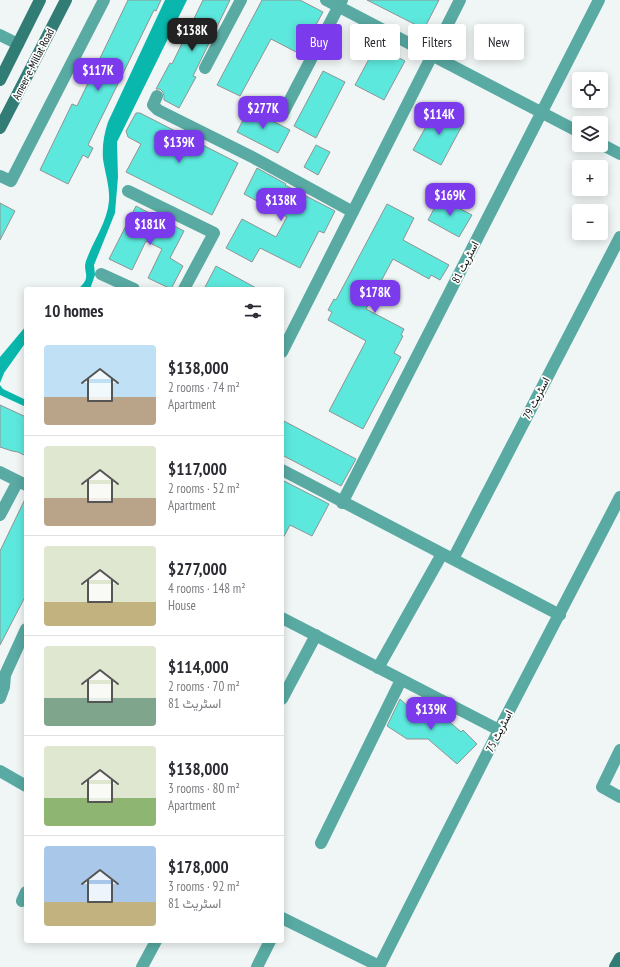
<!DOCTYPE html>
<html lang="en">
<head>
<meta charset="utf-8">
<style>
	body { margin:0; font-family:"PT Sans Narrow",Vazirmatn,sans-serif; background:#f2f2f3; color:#2b2b33; height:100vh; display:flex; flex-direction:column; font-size:15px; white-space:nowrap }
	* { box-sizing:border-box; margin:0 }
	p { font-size:13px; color:#7c7c81 }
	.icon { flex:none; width:22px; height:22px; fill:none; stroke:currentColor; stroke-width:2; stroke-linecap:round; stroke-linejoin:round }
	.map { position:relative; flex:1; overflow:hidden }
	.drawer { position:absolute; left:24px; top:287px; width:260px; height:656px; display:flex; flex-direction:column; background:#fff; border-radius:4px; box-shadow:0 2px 10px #0003 }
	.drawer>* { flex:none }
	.banner { position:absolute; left:296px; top:24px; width:264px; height:36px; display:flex; gap:8px }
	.controls { position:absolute; left:572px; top:72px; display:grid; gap:8px }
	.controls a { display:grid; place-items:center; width:36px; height:36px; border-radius:4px; background:#fff; box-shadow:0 2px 10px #0003; font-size:20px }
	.price { position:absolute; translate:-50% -34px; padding:0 9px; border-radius:8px; background:#7c3aed; color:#fff; font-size:13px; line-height:26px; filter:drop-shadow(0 1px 2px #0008) }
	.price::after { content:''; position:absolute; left:50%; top:24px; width:12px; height:9px; margin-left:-6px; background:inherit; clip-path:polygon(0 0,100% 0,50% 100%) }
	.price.current { background:#222; color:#fff }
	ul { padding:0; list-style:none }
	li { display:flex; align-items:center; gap:12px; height:100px; padding:0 20px }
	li+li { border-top:1px solid #e1e1e2 }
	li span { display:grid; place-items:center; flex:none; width:112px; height:80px; border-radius:4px; color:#555 }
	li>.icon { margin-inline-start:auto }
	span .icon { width:48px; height:48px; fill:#fffc; stroke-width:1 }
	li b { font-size:17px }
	h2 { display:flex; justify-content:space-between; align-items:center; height:48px; padding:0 20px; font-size:17px }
	.chip { padding:0 14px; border-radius:4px; background:#fff; box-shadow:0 2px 10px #0003; font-size:14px; line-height:36px }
	.chip.current { background:#7c3aed; color:#fff }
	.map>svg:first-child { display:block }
	.water { fill:#09b7ad }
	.building { fill:#5de8dd; stroke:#8f9493 }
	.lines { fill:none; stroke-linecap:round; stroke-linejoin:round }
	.street { stroke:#58aaa3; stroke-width:12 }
	.secondary { stroke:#327c76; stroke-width:12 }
	.labels { text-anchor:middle; stroke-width:3.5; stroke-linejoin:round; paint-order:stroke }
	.street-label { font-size:11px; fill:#0a0c0c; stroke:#fff }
</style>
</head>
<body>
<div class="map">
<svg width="620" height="967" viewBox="0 0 620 967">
	<rect width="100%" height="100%" fill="#f0f6f5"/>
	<!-- water -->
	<path class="water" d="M165,0H187L117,142L118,177L115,213L94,265L95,275L90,289H78C93,276 82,273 86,261C93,241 107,223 109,201C110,187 105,173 103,159C102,146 104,134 108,122Z
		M26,326V342L4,373L0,383V357Z
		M0,385L3,389L26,400V407L0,395Z"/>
	<!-- building -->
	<path class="building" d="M128,0H161L156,11L154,10L88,145L93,148L88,158L83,155L68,184L40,170L72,104L77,106Z
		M203,0H230L193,76L196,77L179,108L164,100V96L163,92L160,89H156L170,63L172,64Z
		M262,0H300L323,12L300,54L271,39L240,96L217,85Z
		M367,0H439L424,29Z
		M376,46L405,61L384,100L355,85Z
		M323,71L345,82L316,138L294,126Z
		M250,106L266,114L265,117L290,130L278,153L237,132Z
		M437,107L464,122L441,165L413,150Z
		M136,113H140L238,163L212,215L126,172L141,144L128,137L126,131Z
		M316,145L330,152L318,175L304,167Z
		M257,168L286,184L285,185L335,211L324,233L319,231L300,268L260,248L252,262L226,248L242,219L276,237L287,217L244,194Z
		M440,198L472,215L459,237L428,220Z
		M0,203L15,211L0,240Z
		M387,204L414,218L403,240L449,265L440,280L431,275L429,279L393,259L366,309L404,329L401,335L403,336L394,353L401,357L363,429L329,411L366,341L328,320L332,312L328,310L334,299L336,300Z
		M136,206L184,231L170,258L183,266L171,289L148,278L162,249L146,241L132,270L109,259Z
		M216,266L258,289H204Z
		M0,405L26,417V456L18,452L12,451L0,447Z
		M282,420L356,459L341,486L282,455Z
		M282,480L329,504L312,536L290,525L282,540Z
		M26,497V595L0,645V551Z
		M400,699L414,712L422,705L438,719L442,715L461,732L463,730L477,744L457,764L428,739H407L387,726Z"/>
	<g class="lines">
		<!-- street -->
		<path class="street" d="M326,0L579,132
			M0,35L18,44
			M205,68L241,0
			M157,96L153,105L158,110L254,158L353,212
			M282,115L342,0
			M601,144L620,154
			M0,176L11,181L104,0
			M128,191L214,233L184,289
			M101,274L134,289
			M282,352L460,0
			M282,470L560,615
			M0,472L26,485
			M342,503L599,0
			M0,515L18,481
			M453,559L620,237
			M282,618L499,730
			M378,668L442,554
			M0,698L4,687L5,675L26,629
			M282,699L316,635
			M620,750L602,787L620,797
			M0,771L26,786
			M321,843L401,680
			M22,901L26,892
			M282,918L379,966
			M142,967L156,941
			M257,967L270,941
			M379,967L499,730L620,497"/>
		<!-- secondary -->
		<path class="secondary" d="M0,80L40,0
			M0,128L66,0
			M615,967L620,958"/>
	</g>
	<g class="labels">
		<!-- street labels -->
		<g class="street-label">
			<text transform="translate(33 64) rotate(-63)" y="4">Ameer-e-Millat Road</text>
			<text transform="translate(465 262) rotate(-63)" y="4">اسٹریٹ 81</text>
			<text transform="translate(536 398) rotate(-63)" y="4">اسٹریٹ 79</text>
			<text transform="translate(499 731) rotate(-63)" y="4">اسٹریٹ 75</text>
		</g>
	</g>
</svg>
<div class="controls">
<a><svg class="icon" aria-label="locate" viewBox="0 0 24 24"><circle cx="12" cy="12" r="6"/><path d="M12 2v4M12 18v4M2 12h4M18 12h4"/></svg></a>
<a><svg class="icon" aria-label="layers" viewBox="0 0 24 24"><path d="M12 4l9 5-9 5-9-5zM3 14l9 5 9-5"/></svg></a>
<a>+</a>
<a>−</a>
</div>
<b class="price current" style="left:192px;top:52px">$138K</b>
<b class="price" style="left:98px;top:92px">$117K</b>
<b class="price" style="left:263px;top:130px">$277K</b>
<b class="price" style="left:439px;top:136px">$114K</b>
<b class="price" style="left:179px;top:164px">$139K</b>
<b class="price" style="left:450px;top:217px">$169K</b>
<b class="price" style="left:281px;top:222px">$138K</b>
<b class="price" style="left:150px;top:246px">$181K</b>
<b class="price" style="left:375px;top:314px">$178K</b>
<b class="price" style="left:431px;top:731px">$139K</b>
<div class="banner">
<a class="chip current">Buy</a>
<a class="chip">Rent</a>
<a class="chip">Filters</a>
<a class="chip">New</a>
</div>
<section class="drawer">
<h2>10 homes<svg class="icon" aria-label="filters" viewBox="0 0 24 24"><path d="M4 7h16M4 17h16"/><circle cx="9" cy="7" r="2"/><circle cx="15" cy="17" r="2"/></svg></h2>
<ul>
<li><span style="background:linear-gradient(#bfe0f5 65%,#b9a48a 0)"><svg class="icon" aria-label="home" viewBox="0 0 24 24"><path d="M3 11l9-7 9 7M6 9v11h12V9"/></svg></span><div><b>$138,000</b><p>2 rooms · 74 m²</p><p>Apartment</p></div></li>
<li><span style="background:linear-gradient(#dfe7d0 65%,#b9a48a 0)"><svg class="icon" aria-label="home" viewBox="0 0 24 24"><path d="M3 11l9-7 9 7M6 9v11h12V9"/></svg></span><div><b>$117,000</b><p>2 rooms · 52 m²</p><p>Apartment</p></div></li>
<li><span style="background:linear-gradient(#dfe7d0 70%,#c2b280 0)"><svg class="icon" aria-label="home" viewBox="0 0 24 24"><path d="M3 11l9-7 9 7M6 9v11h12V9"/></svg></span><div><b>$277,000</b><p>4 rooms · 148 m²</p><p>House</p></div></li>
<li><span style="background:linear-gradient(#dfe7d0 65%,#7fa58c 0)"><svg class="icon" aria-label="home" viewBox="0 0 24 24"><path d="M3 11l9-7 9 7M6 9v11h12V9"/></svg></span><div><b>$114,000</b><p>2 rooms · 70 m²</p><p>اسٹریٹ 81</p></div></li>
<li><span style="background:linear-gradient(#dfe7d0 65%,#8fb573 0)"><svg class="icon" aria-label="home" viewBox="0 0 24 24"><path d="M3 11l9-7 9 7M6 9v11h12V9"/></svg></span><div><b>$138,000</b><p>3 rooms · 80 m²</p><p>Apartment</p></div></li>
<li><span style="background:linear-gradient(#a9c7e8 70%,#c2b280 0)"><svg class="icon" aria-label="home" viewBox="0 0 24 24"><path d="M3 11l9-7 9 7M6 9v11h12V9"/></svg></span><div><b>$178,000</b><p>3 rooms · 92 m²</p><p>اسٹریٹ 81</p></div></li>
</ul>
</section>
</div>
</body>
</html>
